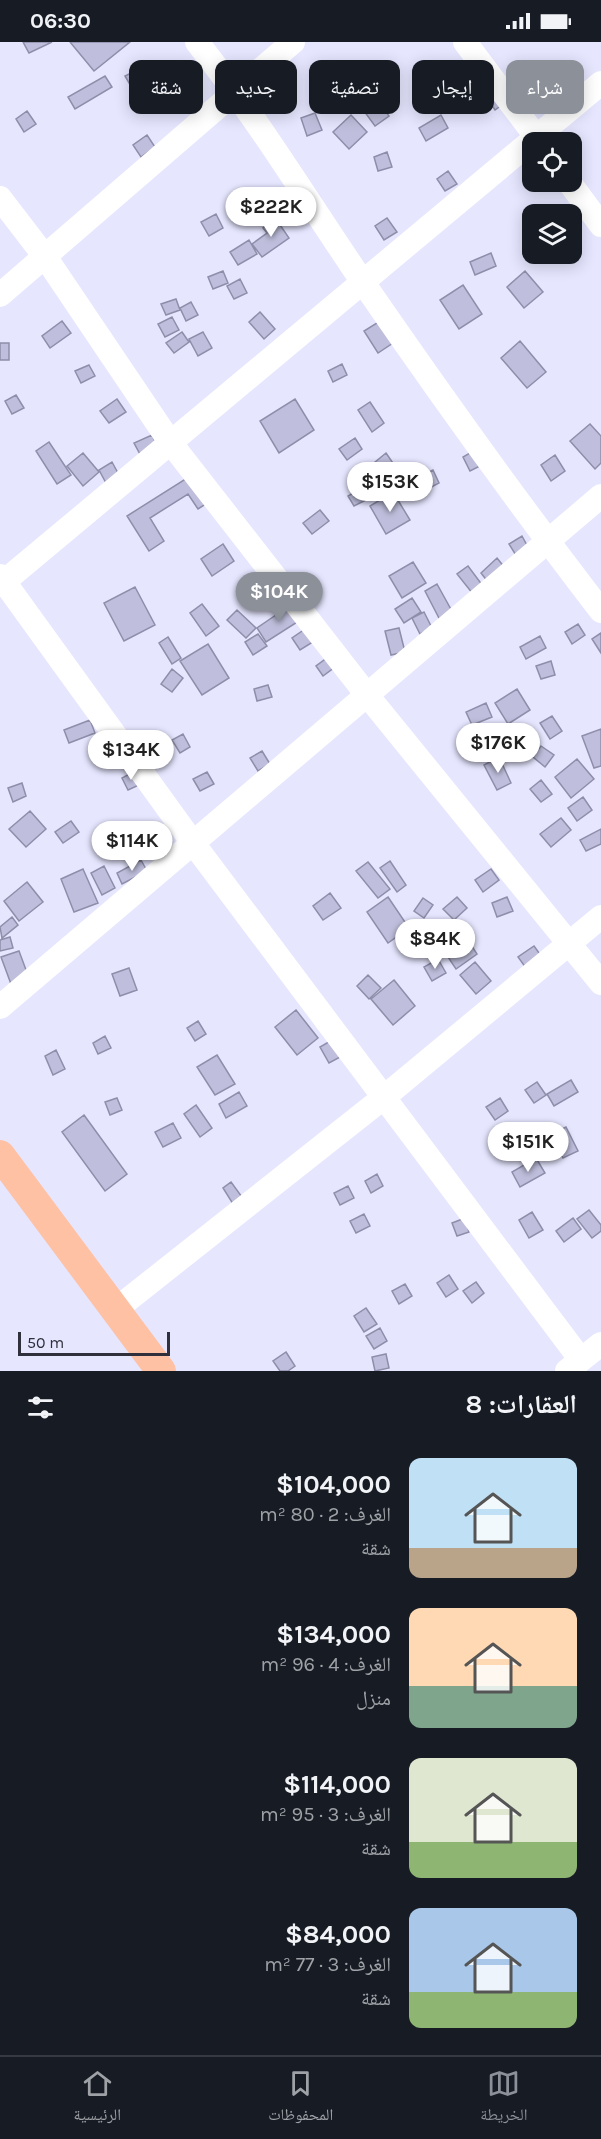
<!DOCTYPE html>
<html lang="ar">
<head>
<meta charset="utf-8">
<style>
	body { margin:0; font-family:Karla,"Noto Naskh Arabic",sans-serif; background:#20242c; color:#f1f3f6; direction:rtl; height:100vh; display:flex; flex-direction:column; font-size:22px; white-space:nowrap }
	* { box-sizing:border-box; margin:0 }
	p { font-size:20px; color:#9ea1a6 }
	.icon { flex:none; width:33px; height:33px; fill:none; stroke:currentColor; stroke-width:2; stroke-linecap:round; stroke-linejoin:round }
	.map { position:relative; height:1329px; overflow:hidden; direction:ltr }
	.drawer { display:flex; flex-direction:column; background:#171b24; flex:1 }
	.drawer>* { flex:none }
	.banner { position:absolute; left:18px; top:18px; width:566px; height:54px; direction:rtl; display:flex; gap:12px }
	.buttons { position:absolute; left:522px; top:90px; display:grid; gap:12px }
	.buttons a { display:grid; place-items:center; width:60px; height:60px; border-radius:12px; background:#171b24; box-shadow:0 3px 15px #0003; font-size:30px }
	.scale { position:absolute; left:18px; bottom:15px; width:152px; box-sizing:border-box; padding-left:6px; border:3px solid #30303c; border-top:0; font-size:16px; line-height:21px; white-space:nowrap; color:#30303c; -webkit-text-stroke:4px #e6e6ff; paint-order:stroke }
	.price { position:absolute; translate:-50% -51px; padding:0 14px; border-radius:21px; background:#fff; color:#222; font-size:20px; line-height:39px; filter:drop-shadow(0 2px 3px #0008) }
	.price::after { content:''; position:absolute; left:50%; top:36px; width:18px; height:14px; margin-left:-9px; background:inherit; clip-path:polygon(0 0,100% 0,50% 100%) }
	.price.current { background:#8c9099; color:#fff }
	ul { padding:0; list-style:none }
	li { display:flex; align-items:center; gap:18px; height:150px; padding:0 24px }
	li span { display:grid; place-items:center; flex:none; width:168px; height:120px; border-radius:12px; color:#555 }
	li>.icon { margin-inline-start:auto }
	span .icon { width:72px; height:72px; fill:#fffc; stroke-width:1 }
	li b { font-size:26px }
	h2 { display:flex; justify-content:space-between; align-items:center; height:72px; padding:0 24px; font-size:26px }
	.tag { padding:0 21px; border-radius:12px; background:#171b24; box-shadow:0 3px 15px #0003; font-size:21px; line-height:54px }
	.tag.current { background:#8c9099; color:#fff }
	.status { display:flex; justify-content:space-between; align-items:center; height:42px; padding:0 30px; background:#171b24; direction:ltr }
	.status svg { height:16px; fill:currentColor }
	.tabs { display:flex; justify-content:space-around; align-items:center; height:84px; border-top:2px solid #363941; background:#171b24; font-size:16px; color:#9ea1a6 }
	.tabs a { display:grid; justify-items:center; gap:3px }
	.tabs .current { color:#8c9099 }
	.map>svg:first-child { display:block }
	.building { fill:#bfbfdd; stroke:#8e8eaa; stroke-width:1.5 }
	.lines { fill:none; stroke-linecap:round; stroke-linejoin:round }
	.minor { stroke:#fff; stroke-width:24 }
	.major { stroke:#fec1a4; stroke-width:30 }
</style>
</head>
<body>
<div class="status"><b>06:30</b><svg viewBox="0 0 49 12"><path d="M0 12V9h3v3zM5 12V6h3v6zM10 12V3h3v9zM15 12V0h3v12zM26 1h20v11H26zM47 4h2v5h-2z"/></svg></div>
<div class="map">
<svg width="601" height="1329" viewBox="0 0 601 1329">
	<rect width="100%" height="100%" fill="#e6e6ff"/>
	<!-- building -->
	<path class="building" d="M23,0H52L29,11Z
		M70,0H130L94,29Z
		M356,20L359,34L343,38L340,24Z
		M552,24L563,42L551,51L539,33Z
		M195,27L202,38L191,45L184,35Z
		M137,28L143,40L132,46L125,34Z
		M105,34L112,45L75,67L68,55Z
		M333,37L339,50L325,57L319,43Z
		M492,38L506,60L495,68L480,46Z
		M375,55L389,74L375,84L361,65Z
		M27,69L36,82L24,90L16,77Z
		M315,71L322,88L307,94L301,76Z
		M351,73L367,90L349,107L333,90Z
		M441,73L448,86L426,99L419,86Z
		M147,93L155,105L141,115L133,103Z
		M387,110L392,125L378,129L374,115Z
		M448,129L457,142L445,149L437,137Z
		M216,172L223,186L209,194L201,180Z
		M387,176L397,190L384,198L375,184Z
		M276,177L289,196L262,215L252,202L267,191L263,186Z
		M249,198L257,212L238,223L230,210Z
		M491,211L496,224L475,233L470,220Z
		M223,229L228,241L213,247L208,235Z
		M525,229L543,250L524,266L507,245Z
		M240,237L247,251L234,257L227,244Z
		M463,243L482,272L459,287L440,258Z
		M176,257L180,268L166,273L161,262Z
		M191,260L198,273L186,279L180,266Z
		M260,270L275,287L264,297L249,280Z
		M172,275L179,288L165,295L158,282Z
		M385,276L399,297L378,311L364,289Z
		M62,279L71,291L50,306L42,294Z
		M182,290L189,300L174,311L166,301Z
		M203,290L212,306L198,314L189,297Z
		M520,299L546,330L527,346L501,316Z
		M0,301H9V318H0Z
		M342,322L347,333L333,340L328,329Z
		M89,323L95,334L81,341L75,329Z
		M16,353L24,366L12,372L5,359Z
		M117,357L126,370L109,381L100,369Z
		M295,357L314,388L279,411L260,379Z
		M370,360L384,381L372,390L358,368Z
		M590,382L601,394V421L595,427L570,399Z
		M152,393L158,406L141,414L134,401Z
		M355,396L362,407L347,418L339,407Z
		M49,400L71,433L57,442L36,409Z
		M475,408L482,423L470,429L463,415Z
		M83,411L99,430L83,444L67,424Z
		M386,411L395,424L382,433L374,421Z
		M555,413L565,429L551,439L541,423Z
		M112,420L119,433L106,441L99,428Z
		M433,428L439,441L426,448L420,434Z
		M195,431L212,458L198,467L188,452L150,476L164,499L149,509L127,474Z
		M362,446L368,457L354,464L348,454Z
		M393,450L410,478L386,492L370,464Z
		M320,468L329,479L312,492L303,481Z
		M522,494L529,507L517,515L509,502Z
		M223,502L234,519L212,534L201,517Z
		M497,516L505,526L488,540L481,531Z
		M413,520L426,541L402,556L389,534Z
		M468,524L483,544L473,552L457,532Z
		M437,542L453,571L440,578L425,549Z
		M135,545L155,583L124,599L104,561Z
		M412,556L421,570L404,581L395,567Z
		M202,562L219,584L206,594L190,571Z
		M292,562L302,577L266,600L257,586Z
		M237,568L256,586L246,596L227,578Z
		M424,570L432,586L420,592L412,576Z
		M578,582L585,593L572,602L565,590Z
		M308,585L316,598L300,608L292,596Z
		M399,586L405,610L391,613L385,589Z
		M601,591V611L592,597Z
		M258,592L267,604L253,613L245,600Z
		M540,594L546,606L526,617L520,605Z
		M168,595L181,616L172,622L159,601Z
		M208,602L229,636L202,653L180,619Z
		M328,615L335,625L323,634L316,624Z
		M551,619L555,633L541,637L536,624Z
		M172,627L183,636L172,650L161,642Z
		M268,643L272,655L257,659L254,647Z
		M517,647L530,668L508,682L495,661Z
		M486,661L492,675L472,683L466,670Z
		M552,674L562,689L550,697L540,681Z
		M90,678L95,691L69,701L64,688Z
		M601,687V724L594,726L582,694Z
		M183,692L190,705L180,711L172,698Z
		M541,704L554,713L545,725L533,715Z
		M262,709L270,722L258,729L250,716Z
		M499,715L511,741L497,748L484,723Z
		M577,717L594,737L571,756L555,735Z
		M133,730L139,743L128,748L122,736Z
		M207,730L214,742L200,749L193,737Z
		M541,738L552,752L541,760L530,747Z
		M22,741L26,754L13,760L8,746Z
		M583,755L592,768L577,779L568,766Z
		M30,769L46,787L26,805L9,787Z
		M561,776L571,788L551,805L540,792Z
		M71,779L79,790L63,801L55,790Z
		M601,787V802L586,809L580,798Z
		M141,818L147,829L122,842L117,831Z
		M390,819L406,843L397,850L380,826Z
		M368,820L390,847L378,856L356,829Z
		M104,824L115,846L102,853L91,831Z
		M83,827L98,861L74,870L61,837Z
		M491,827L499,838L483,850L475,838Z
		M27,840L43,860L19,879L4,859Z
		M330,851L341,866L323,878L313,864Z
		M388,855L409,886L388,901L367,870Z
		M457,855L467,866L454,878L443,867Z
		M507,855L513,869L497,875L492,861Z
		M423,856L433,863L424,876L414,869Z
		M12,875L18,883L2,896L0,885Z
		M464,892L477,912L456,927L442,906Z
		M10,895L13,906L0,909V898Z
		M534,904L542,915L526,926L518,915Z
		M19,909L29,936L11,942L1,915Z
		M438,917L446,931L432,939L424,925Z
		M475,920L491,939L476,952L460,933Z
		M129,926L137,948L120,954L112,932Z
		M368,933L381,946L369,957L357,944Z
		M394,938L415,964L393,983L371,957Z
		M296,968L318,996L297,1013L275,985Z
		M198,979L206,992L195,999L187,986Z
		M105,994L111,1006L98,1012L93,1001Z
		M332,998L342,1014L329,1021L320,1005Z
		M56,1008L65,1027L53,1033L45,1014Z
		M217,1013L235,1042L215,1053L197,1025Z
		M571,1038L578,1050L554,1064L547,1052Z
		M537,1040L546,1053L534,1061L525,1048Z
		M239,1050L247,1064L226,1076L219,1062Z
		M117,1056L122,1068L110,1073L105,1060Z
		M500,1056L508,1069L495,1078L486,1065Z
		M196,1063L212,1086L200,1095L184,1072Z
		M84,1073L127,1132L105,1149L62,1090Z
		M173,1081L181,1096L163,1105L155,1090Z
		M566,1085L578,1109L563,1116L551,1092Z
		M517,1087L529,1102L515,1113L503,1098Z
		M536,1116L545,1131L520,1145L512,1130Z
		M377,1132L383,1144L371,1151L365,1139Z
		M231,1140L242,1155L233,1162L223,1146Z
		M348,1144L354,1156L340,1163L334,1151Z
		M589,1168L601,1183V1189L592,1196L577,1177Z
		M532,1170L543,1188L529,1196L519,1178Z
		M364,1172L370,1184L356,1191L350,1179Z
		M465,1176L469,1190L457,1194L452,1181Z
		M573,1176L581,1187L564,1200L556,1189Z
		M449,1233L458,1247L446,1255L437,1241Z
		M476,1240L484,1251L472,1261L463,1249Z
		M405,1242L412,1254L399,1262L392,1249Z
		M366,1266L377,1282L364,1290L354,1274Z
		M380,1286L387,1299L374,1307L366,1294Z
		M286,1310L295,1324L288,1329H280L273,1319Z
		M386,1312L389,1326L375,1329L372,1315Z"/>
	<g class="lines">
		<!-- minor -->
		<path class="minor" d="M197,0C257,76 307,158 362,239C439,351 518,461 601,569
			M465,0L540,100
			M569,140L601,183
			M0,156L46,216L170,400L367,653L601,941
			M0,253L293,0
			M0,534L193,801L581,1318
			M0,543L601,41
			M0,965L601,454
			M115,1268L383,1056L601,875
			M567,1329L601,1302"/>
		<!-- major -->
		<path class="major" d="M0,1113L161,1329"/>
	</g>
</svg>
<div class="buttons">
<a><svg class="icon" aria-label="locate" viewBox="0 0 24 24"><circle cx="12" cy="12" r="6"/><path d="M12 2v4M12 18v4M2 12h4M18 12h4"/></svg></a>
<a><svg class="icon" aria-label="layers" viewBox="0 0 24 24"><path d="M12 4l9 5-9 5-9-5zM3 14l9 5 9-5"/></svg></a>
</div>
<div class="scale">50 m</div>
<b class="price" style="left:271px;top:196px">$222K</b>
<b class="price" style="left:390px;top:471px">$153K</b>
<b class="price current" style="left:279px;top:581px">$104K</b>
<b class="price" style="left:498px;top:732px">$176K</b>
<b class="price" style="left:131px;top:739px">$134K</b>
<b class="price" style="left:132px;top:830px">$114K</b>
<b class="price" style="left:435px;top:928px">$84K</b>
<b class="price" style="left:528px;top:1131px">$151K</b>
<div class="banner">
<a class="tag current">شراء</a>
<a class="tag">إيجار</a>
<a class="tag">تصفية</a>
<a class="tag">جديد</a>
<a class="tag">شقة</a>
</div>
</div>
<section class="drawer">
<h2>العقارات: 8<svg class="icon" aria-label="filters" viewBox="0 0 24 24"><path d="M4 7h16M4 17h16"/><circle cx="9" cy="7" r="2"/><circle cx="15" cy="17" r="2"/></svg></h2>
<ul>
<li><span style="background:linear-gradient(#bfe0f5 75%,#b9a48a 0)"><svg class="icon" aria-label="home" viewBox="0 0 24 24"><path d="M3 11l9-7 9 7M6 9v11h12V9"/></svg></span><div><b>$104,000</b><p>الغرف: 2 · 80 m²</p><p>شقة</p></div></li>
<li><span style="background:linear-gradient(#ffd9b3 65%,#7fa58c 0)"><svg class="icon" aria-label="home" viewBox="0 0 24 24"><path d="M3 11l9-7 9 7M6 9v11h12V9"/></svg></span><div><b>$134,000</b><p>الغرف: 4 · 96 m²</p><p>منزل</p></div></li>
<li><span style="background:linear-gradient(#dfe7d0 70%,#8fb573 0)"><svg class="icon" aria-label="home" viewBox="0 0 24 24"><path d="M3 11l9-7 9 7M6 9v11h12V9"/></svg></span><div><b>$114,000</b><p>الغرف: 3 · 95 m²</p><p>شقة</p></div></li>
<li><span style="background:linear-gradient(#a9c7e8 70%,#8fb573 0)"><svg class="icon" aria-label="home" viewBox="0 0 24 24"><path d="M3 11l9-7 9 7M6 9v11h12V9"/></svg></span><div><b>$84,000</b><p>الغرف: 3 · 77 m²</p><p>شقة</p></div></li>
</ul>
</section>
<nav class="tabs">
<a class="current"><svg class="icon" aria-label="map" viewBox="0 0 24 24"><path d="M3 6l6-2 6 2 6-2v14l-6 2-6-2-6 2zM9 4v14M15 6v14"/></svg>الخريطة</a>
<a><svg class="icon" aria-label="saved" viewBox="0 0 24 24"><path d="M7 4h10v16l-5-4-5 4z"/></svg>المحفوظات</a>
<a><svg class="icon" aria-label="home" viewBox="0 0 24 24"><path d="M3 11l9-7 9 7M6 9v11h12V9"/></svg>الرئيسية</a>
</nav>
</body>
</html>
